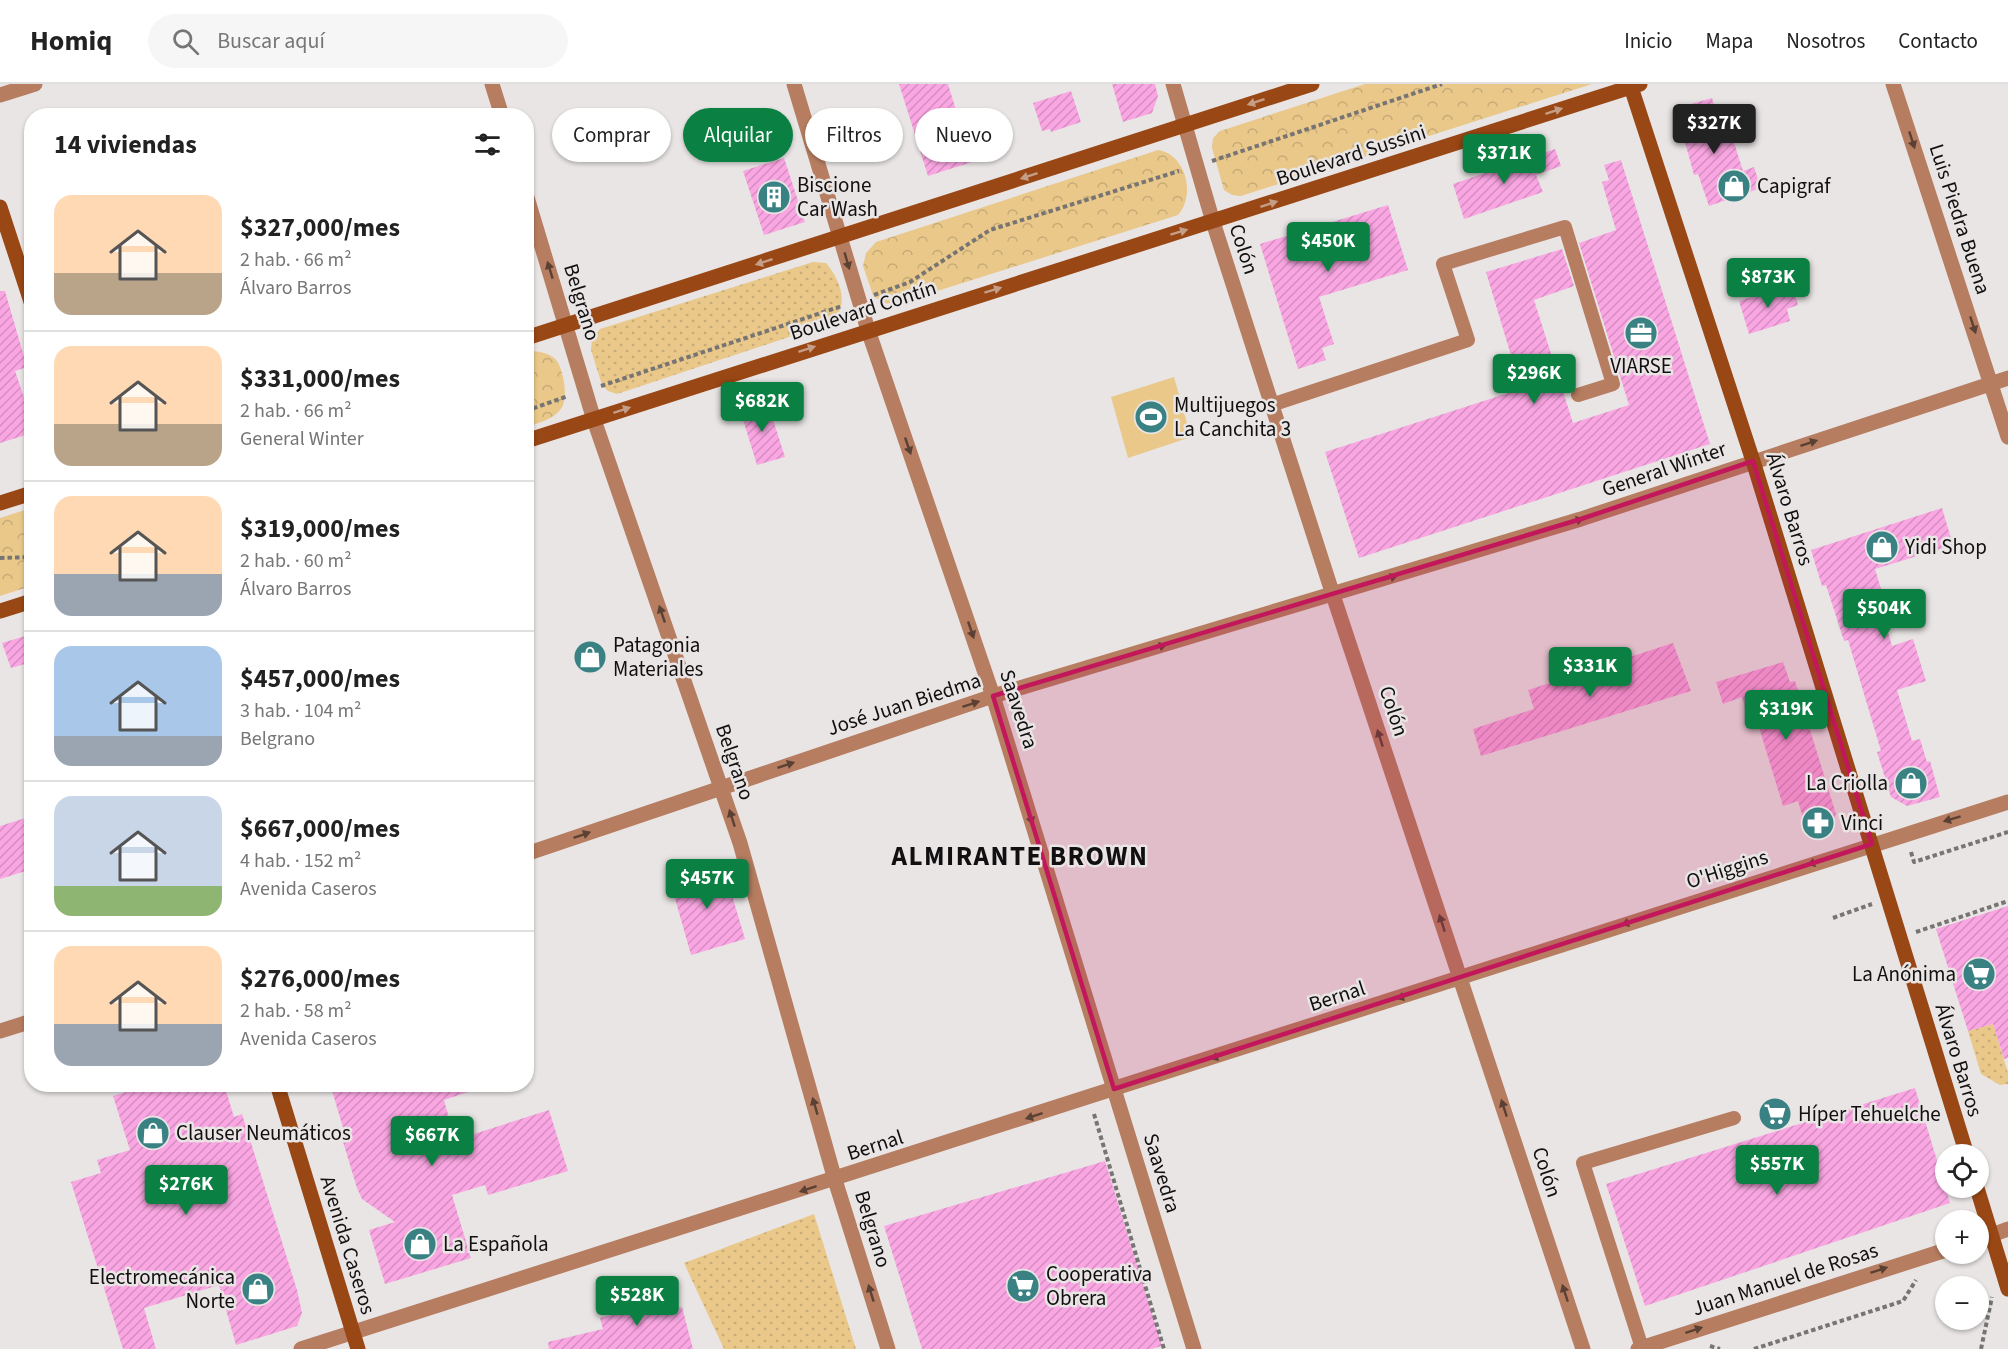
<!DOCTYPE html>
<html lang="es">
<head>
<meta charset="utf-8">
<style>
	body { margin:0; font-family:"Source Sans 3",sans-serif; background:#f6f6f6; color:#222; height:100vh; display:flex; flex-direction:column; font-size:22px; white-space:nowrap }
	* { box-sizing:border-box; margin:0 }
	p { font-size:20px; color:#767676 }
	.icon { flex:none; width:33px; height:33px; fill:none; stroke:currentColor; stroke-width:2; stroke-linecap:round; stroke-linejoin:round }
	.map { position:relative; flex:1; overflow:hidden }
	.side { position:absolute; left:24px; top:24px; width:510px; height:984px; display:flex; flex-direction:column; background:#fff; border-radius:24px; box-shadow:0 2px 4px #0004 }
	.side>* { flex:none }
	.banner { position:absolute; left:552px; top:24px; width:570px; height:54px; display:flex; gap:12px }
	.buttons { position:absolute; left:1935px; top:1060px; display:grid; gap:12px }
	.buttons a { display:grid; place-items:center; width:54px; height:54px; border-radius:50%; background:#fff; box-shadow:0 2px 4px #0004; font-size:30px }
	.price { position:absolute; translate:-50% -51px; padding:0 14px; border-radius:6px; background:#0b8043; color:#fff; font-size:20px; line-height:39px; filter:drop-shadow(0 2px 3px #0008) }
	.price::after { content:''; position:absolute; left:50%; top:36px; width:18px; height:14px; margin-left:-9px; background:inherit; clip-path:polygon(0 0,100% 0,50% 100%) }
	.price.selected { background:#222; color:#fff }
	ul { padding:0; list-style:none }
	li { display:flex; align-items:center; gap:18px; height:150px; padding:0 30px }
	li+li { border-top:2px solid #e0e0e0 }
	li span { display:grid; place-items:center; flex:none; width:168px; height:120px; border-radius:18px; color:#555 }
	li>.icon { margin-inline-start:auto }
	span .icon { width:72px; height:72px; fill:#fffc; stroke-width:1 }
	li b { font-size:26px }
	h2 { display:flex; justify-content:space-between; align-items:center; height:72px; padding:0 30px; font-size:26px }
	.pill { padding:0 21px; border-radius:27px; background:#fff; box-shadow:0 2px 4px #0004; font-size:21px; line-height:54px }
	.pill.selected { background:#0b8043; color:#fff }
	header { display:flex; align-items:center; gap:36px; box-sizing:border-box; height:84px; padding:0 30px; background:#fff; border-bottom:2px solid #e0e0e0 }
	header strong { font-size:28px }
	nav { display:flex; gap:33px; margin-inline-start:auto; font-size:21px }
	.search { width:420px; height:54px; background:#f6f6f6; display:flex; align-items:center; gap:15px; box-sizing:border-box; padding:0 21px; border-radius:33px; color:#767676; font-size:22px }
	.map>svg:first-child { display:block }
	.grass { fill:url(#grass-dots) }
	.park { fill:url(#park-crowns) }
	.pitch { fill:#e9c88a }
	.building { fill:url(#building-hatch) }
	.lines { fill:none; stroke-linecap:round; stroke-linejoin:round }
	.path { stroke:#777474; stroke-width:4; stroke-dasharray:4.5 3; stroke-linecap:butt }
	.lane { stroke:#b67d60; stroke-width:14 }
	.street { stroke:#b67d60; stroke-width:15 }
	.secondary { stroke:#994714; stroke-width:15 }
	.oneway { fill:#c59e87 }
	.oneway2 { fill:#5b4034 }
	.marked { fill:#c2185b; fill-opacity:0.2; stroke:#c2185b; stroke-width:4.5; stroke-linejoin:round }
	.labels { text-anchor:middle; stroke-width:5; stroke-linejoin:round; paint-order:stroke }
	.street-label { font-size:21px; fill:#110f10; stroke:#e9e5e5 }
	.poi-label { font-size:21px; fill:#110f10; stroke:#e9e5e5; text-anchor:start }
	.district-label { font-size:27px; font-weight:bold; letter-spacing:1.5px; fill:#110f10; stroke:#e9e5e5 }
</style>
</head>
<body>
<header>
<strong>Homiq</strong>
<div class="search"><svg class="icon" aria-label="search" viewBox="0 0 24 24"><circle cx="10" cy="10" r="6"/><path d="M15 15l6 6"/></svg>Buscar aquí</div>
<nav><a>Inicio</a><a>Mapa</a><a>Nosotros</a><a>Contacto</a></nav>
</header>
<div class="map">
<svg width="2008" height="1265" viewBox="0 0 2008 1265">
	<defs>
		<pattern id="grass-dots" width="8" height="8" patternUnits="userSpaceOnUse" patternTransform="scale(1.5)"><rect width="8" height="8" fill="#e9c88a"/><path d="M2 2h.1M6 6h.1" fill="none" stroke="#c7ab76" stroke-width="1.8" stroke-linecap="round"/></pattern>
		<pattern id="park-crowns" width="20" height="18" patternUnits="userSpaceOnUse" patternTransform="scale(1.5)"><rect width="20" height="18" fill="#e9c88a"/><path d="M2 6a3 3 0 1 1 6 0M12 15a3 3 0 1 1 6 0" fill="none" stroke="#c7ab76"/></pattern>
		<pattern id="building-hatch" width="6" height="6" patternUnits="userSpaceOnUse" patternTransform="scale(1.5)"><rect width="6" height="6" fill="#faa6e2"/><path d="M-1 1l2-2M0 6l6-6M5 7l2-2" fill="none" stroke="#d58ec1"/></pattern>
	</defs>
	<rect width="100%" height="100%" fill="#e9e5e5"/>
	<!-- grass -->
	<path class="grass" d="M813,178L826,179C841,197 850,221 831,239L617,310L608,307L602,301L591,266L592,255L600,245Z
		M1993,940L2008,989V1000L2000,1001L1981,990L1968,947Z
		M814,1130L856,1265H724L684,1179Z"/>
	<!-- park -->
	<path class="park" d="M1365,0H1592L1241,112L1232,111L1224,106L1212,64L1213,54L1220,47Z
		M1158,66C1186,70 1196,111 1178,131L896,220L882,219L873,211L863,182L866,169L876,158Z
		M527,267C537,267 550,268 557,277C564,288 569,316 560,326C552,336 538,339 527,343Z
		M31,424V502L0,512V434Z"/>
	<!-- pitch -->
	<path class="pitch" d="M1174,293L1191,353L1128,374L1111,313Z"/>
	<!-- building -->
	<path class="building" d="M899,0H948L972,78L928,92Z
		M1112,0H1155L1158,12L1152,29L1123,38Z
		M1071,7L1081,38L1051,48L1050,45L1042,47L1033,19Z
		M1712,14L1723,51L1731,49L1743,87L1754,83L1761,104L1709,122L1698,90L1694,91L1678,33L1684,22Z
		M1555,65L1561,82L1536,91L1543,108L1464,135L1453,100Z
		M784,74L805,138L764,151L743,87Z
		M1621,76L1710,360L1359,474L1325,368L1521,305L1486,188L1562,165L1574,202L1534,216L1573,339L1629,321L1579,159L1616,146L1602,98L1609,96L1604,81Z
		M1388,121L1408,186L1319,213L1334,260L1322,264L1326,276L1298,285L1260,160Z
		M1792,200L1798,221L1787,225L1790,237L1749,250L1739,217Z
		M0,207H5L27,283L15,287L32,337V349L0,359Z
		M767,317L785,373L757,381L740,326Z
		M1942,424L1953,461L1875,485L1884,515L1879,516L1892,562L1913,555L1926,597L1897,606L1912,657L1920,655L1927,678L1930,677L1940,713L1907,722L1891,713L1877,668L1881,667L1848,556L1844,557L1826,501L1822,502L1811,466Z
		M32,550V578L11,584L2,559Z
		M1673,559L1691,607L1481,672L1473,645L1534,625L1528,606Z
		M1783,578L1790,598L1795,597L1836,730L1828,748L1809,754L1798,717L1783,722L1754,627L1747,629L1742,613L1723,620L1716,598Z
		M32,732V785L0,795V742Z
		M723,781L745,855L691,871L670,797Z
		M2008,822V974L2004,975L1993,940L1968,947L1936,845Z
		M138,1000H224L234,1033L242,1030L297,1206L302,1229L297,1242L236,1261L219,1201L144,1224L156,1265H123L71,1098L101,1089L97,1076L130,1066L113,1012L139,1004Z
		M330,1000H480V1004L444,1016L455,1056L549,1026L568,1087L488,1111L485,1101L452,1111L471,1174L385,1200L369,1146L395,1138L362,1115L357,1104L340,1048L344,1047Z
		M1915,1004L1950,1119L1645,1222L1606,1100Z
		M1105,1077L1162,1262L1151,1265H922L884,1142Z
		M664,1200L671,1225L682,1223L693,1265H549L548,1258L603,1245L600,1234L632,1226L627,1210Z"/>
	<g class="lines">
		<!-- path -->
		<path class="path" d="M1212,77L1442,0
			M874,211L910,198L990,146L1179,87
			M601,302L842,222
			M526,327L568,312
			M0,474L32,473
			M1911,768L1914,778L2008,748
			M1833,834L1872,820
			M1916,848L2008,817
			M1094,1030L1164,1265
			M1710,1262L1720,1265
			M1754,1265L1903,1217L1916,1196
			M1981,1265L1992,1213"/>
		<!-- lane -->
		<path class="lane" d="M1271,321L1468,256L1443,180L1565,143L1613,300L1578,311
			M1642,1264L1583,1079L1734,1034"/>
		<!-- street -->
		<path class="street" d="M492,0L502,32
			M794,0L868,246L993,612L1194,1265
			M1173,0L1213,138L1333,511L1583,1265
			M1893,0L2008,353
			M0,11L35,0
			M526,110L594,336L740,759L835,1096L888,1265
			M526,770L993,612L1581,435L2008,294
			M0,947L32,937
			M1978,1156L2008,1145
			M301,1265L2008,718
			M1638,1265L1946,1166"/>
		<!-- secondary -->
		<path class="secondary" d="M1630,0L1753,377L1967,1071
			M0,123L32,221
			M526,254L1312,0
			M526,357L1640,0
			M0,419L32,409
			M0,527L32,517
			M277,1000L358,1265
			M1977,1104L2008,1205"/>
	</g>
	<!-- one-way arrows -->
	<defs><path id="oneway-solid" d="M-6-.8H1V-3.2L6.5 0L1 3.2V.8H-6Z" transform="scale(1.5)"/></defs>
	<g class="oneway">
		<use href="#oneway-solid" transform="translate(1256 18) rotate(162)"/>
		<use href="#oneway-solid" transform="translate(1554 27) rotate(-18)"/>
		<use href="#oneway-solid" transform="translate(1029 92) rotate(162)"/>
		<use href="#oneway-solid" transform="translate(1269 120) rotate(-18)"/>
		<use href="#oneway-solid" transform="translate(1179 148) rotate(-17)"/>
		<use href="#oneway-solid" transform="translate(764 178) rotate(162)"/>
		<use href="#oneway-solid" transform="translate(993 206) rotate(-17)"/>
		<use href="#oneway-solid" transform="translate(807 265) rotate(-18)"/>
		<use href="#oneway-solid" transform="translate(622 326) rotate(-18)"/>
	</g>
	<g class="oneway2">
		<use href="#oneway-solid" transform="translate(1912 56) rotate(72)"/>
		<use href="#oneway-solid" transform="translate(847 177) rotate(74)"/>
		<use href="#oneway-solid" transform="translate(550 186) rotate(-107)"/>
		<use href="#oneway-solid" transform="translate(1973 241) rotate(72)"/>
		<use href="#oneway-solid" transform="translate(1809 359) rotate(-18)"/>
		<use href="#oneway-solid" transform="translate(908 362) rotate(71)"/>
		<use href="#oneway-solid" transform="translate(1575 437) rotate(-17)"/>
		<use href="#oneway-solid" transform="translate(1389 494) rotate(-17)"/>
		<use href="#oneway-solid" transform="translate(662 530) rotate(-109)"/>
		<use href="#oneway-solid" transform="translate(971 546) rotate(71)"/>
		<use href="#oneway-solid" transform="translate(1158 563) rotate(-17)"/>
		<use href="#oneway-solid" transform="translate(971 620) rotate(-18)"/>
		<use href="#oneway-solid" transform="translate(1380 654) rotate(-108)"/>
		<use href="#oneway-solid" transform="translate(786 681) rotate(-18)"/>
		<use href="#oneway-solid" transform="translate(1030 732) rotate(73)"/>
		<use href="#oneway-solid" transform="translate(732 734) rotate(-108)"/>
		<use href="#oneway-solid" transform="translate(1952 735) rotate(163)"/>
		<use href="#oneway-solid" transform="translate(582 751) rotate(-19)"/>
		<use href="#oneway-solid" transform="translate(1816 778) rotate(162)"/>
		<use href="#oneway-solid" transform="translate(1630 838) rotate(162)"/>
		<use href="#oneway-solid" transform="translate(1442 839) rotate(-108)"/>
		<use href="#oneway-solid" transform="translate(1405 912) rotate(162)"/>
		<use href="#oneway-solid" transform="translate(1219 972) rotate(162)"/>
		<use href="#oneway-solid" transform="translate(815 1022) rotate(-106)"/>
		<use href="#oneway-solid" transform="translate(1504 1024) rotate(-108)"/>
		<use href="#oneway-solid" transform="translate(1034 1032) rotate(162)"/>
		<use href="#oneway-solid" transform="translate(808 1105) rotate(162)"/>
		<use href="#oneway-solid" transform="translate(1879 1186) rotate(-18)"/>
		<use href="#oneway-solid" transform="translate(871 1209) rotate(-107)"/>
		<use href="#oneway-solid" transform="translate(1565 1209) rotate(-108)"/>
		<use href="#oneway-solid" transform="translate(1694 1246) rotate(-18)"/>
	</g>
	<!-- marked area -->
	<path class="marked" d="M1753,377L1872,760L1114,1005L993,612L1581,435Z"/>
	<!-- icons -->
	<defs>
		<symbol id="shop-disc" viewBox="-11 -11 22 22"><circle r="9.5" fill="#398183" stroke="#e9e5e5"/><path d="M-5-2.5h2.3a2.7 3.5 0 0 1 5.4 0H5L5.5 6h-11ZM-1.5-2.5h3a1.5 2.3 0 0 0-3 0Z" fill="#fff"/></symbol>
		<symbol id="building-disc" viewBox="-11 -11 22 22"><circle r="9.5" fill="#398183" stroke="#e9e5e5"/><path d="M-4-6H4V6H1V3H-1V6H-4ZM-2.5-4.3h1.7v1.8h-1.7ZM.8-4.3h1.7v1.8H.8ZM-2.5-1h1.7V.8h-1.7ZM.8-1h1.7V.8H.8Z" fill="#fff"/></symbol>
		<symbol id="office-disc" viewBox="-11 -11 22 22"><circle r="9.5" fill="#398183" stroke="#e9e5e5"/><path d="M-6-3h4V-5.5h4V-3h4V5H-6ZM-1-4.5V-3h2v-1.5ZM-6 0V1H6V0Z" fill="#fff"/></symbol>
		<symbol id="stadium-disc" viewBox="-11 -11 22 22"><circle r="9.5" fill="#398183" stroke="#e9e5e5"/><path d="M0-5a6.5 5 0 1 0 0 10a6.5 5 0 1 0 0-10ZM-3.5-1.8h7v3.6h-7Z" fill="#fff"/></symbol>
		<symbol id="pharmacy-disc" viewBox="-11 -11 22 22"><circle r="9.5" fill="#398183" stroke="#e9e5e5"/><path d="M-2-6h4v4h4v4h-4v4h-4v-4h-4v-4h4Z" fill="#fff"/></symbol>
		<symbol id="supermarket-disc" viewBox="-11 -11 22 22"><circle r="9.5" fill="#398183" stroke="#e9e5e5"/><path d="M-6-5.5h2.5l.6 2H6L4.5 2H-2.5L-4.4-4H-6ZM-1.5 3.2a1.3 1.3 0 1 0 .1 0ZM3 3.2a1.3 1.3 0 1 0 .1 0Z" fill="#fff"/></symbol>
	</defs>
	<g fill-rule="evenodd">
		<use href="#shop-disc" x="1715" y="83" width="38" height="38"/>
		<use href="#building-disc" x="755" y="94" width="38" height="38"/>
		<use href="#office-disc" x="1622" y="230" width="38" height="38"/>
		<use href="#stadium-disc" x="1132" y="314" width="38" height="38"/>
		<use href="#shop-disc" x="1863" y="444" width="38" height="38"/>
		<use href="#shop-disc" x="571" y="554" width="38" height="38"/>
		<use href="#shop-disc" x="1892" y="680" width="38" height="38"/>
		<use href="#pharmacy-disc" x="1799" y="720" width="38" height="38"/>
		<use href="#supermarket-disc" x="1960" y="871" width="38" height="38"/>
		<use href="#supermarket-disc" x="1756" y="1011" width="38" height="38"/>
		<use href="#shop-disc" x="134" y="1030" width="38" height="38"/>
		<use href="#shop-disc" x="401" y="1141" width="38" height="38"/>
		<use href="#supermarket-disc" x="1004" y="1183" width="38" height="38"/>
		<use href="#shop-disc" x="239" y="1186" width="38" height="38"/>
	</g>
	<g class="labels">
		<!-- street labels -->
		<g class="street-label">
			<text transform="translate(1351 71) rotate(-18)" y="7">Boulevard Sussini</text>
			<text transform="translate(1960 135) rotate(72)" y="7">Luis Piedra Buena</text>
			<text transform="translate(1244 165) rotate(72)" y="7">Colón</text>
			<text transform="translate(582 218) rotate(73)" y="7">Belgrano</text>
			<text transform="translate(863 226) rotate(-18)" y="7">Boulevard Contín</text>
			<text transform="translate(1664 385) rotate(-19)" y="7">General Winter</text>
			<text transform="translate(1790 425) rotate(73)" y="7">Álvaro Barros</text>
			<text transform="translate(904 620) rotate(-18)" y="7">José Juan Biedma</text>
			<text transform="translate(1019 625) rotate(72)" y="7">Saavedra</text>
			<text transform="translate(1394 627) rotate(72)" y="7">Colón</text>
			<text transform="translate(735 678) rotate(71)" y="7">Belgrano</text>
			<text transform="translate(1727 785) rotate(-18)" y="7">O'Higgins</text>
			<text transform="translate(1337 912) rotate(-18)" y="7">Bernal</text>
			<text transform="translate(1959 976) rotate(73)" y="7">Álvaro Barros</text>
			<text transform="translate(875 1061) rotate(-18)" y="7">Bernal</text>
			<text transform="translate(1547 1088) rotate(72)" y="7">Colón</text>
			<text transform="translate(1162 1089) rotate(73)" y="7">Saavedra</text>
			<text transform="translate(873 1145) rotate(73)" y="7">Belgrano</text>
			<text transform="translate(348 1161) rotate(73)" y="7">Avenida Caseros</text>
			<text transform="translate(1785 1195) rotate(-18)" y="7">Juan Manuel de Rosas</text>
		</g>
		<!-- poi labels -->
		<g class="poi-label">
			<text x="797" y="108">Biscione<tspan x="797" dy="24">Car Wash</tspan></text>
			<text x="1757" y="109">Capigraf</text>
			<text x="1641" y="289" text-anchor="middle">VIARSE</text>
			<text x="1174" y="328">Multijuegos<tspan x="1174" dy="24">La Canchita 3</tspan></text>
			<text x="1905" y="470">Yidi Shop</text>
			<text x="613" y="568">Patagonia<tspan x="613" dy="24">Materiales</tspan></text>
			<text x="1888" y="706" text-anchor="end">La Criolla</text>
			<text x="1841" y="746">Vinci</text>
			<text x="1956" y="897" text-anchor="end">La Anónima</text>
			<text x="1798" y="1037">Híper Tehuelche</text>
			<text x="176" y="1056">Clauser Neumáticos</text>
			<text x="443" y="1167">La Española</text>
			<text x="1046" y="1197">Cooperativa<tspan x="1046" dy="24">Obrera</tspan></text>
			<text x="235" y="1200" text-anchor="end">Electromecánica<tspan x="235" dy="24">Norte</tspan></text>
		</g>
		<!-- district labels -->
		<g class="district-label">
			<text x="1020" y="781">ALMIRANTE BROWN</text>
		</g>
	</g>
</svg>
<div class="buttons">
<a><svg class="icon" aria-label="locate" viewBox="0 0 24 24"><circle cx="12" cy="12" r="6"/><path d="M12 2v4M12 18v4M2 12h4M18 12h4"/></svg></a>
<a>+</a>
<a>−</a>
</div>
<b class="price selected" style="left:1714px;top:71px">$327K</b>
<b class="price" style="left:1504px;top:101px">$371K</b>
<b class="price" style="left:1328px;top:189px">$450K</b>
<b class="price" style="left:1768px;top:225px">$873K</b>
<b class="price" style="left:1534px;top:321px">$296K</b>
<b class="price" style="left:762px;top:349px">$682K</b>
<b class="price" style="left:1884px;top:556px">$504K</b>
<b class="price" style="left:1590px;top:614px">$331K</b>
<b class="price" style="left:1786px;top:657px">$319K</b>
<b class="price" style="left:707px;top:826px">$457K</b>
<b class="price" style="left:432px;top:1083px">$667K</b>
<b class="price" style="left:1777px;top:1112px">$557K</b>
<b class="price" style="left:186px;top:1132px">$276K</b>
<b class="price" style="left:637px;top:1243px">$528K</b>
<div class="banner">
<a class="pill">Comprar</a>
<a class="pill selected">Alquilar</a>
<a class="pill">Filtros</a>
<a class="pill">Nuevo</a>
</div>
<section class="side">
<h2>14 viviendas<svg class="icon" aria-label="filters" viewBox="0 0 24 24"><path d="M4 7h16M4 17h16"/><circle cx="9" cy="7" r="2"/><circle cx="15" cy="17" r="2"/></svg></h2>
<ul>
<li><span style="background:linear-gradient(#ffd9b3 65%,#b9a48a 0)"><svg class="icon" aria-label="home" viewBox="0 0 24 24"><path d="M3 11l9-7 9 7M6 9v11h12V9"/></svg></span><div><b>$327,000/mes</b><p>2 hab. · 66 m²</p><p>Álvaro Barros</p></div></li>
<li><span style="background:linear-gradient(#ffd9b3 65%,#b9a48a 0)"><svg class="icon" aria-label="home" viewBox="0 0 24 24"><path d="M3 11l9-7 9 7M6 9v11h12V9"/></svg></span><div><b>$331,000/mes</b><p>2 hab. · 66 m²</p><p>General Winter</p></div></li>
<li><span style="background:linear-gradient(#ffd9b3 65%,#9aa5b1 0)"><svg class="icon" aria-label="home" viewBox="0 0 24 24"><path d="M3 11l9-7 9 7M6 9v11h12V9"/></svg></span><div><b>$319,000/mes</b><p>2 hab. · 60 m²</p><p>Álvaro Barros</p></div></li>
<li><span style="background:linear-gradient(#a9c7e8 75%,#9aa5b1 0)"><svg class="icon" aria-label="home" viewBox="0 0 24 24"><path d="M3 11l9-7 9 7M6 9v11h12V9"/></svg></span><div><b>$457,000/mes</b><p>3 hab. · 104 m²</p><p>Belgrano</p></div></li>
<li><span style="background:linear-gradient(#c9d6e8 75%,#8fb573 0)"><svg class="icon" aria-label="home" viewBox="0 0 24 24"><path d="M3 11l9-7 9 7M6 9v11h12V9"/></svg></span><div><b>$667,000/mes</b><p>4 hab. · 152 m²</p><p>Avenida Caseros</p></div></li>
<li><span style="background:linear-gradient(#ffd9b3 65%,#9aa5b1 0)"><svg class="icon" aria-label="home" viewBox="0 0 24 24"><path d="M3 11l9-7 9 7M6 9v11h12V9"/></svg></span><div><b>$276,000/mes</b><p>2 hab. · 58 m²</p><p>Avenida Caseros</p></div></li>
</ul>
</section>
</div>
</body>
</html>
